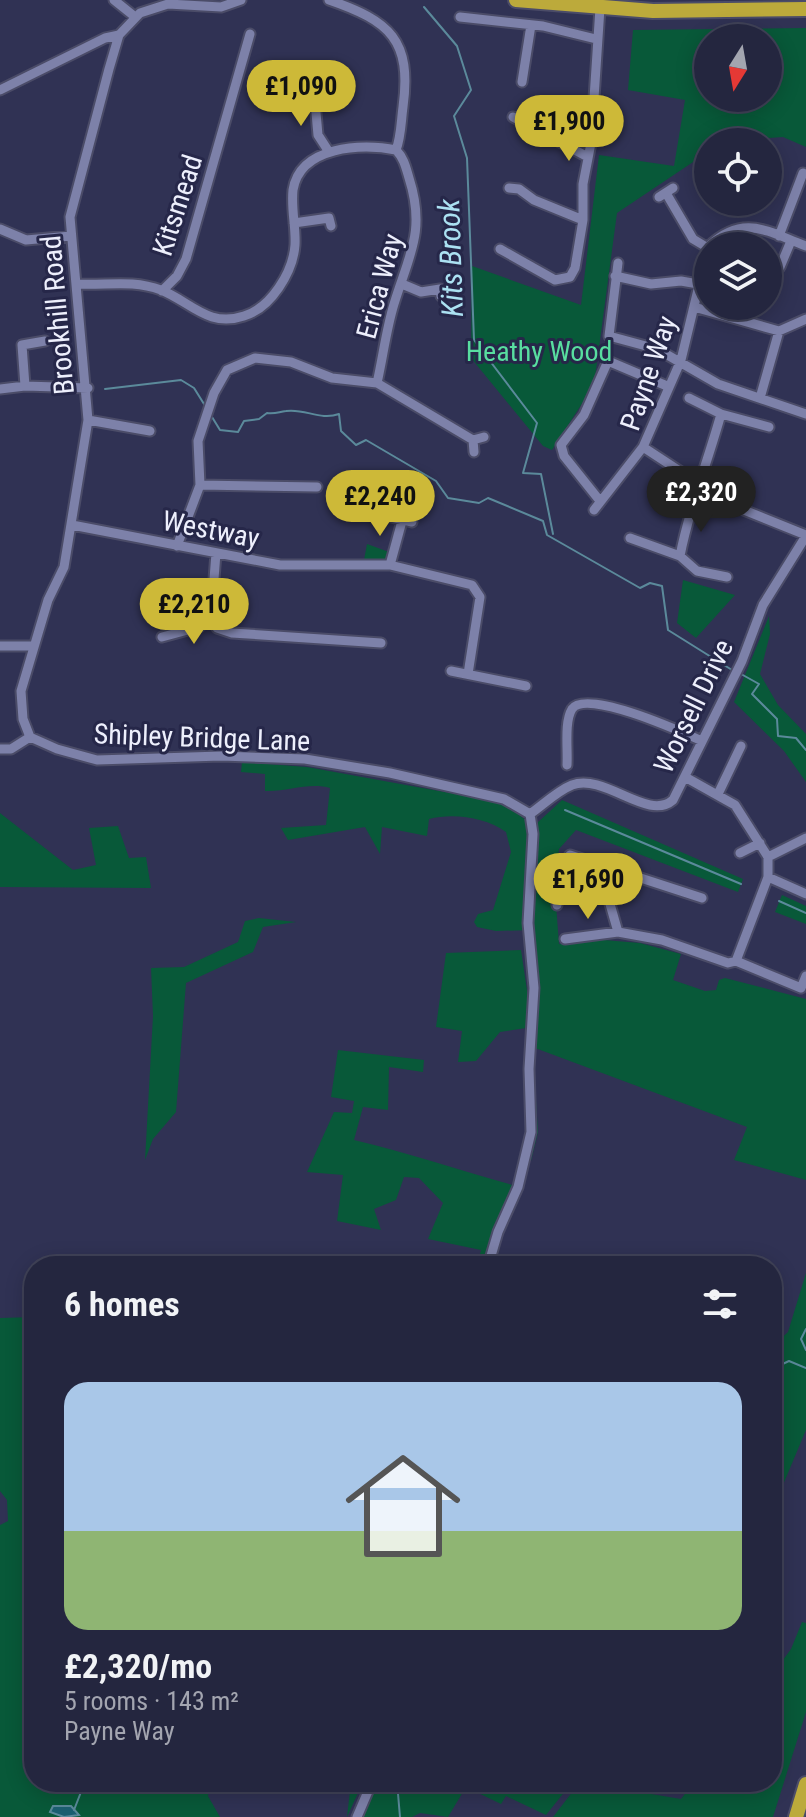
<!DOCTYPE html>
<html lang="en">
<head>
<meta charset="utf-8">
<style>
	body { margin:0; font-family:"Roboto Condensed",sans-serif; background:#30324a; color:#f1f3f6; height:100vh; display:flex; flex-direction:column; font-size:30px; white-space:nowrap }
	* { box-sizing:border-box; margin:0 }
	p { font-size:26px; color:#a3a5b0 }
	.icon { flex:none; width:44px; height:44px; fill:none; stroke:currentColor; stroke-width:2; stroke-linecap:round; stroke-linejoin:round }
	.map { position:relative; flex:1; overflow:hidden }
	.details { position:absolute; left:24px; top:1256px; width:758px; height:536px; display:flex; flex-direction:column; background:#24263f; border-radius:32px; box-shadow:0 4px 20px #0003,0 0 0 2px #414359 }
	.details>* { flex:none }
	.needle { width:52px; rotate:191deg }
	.fabs { position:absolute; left:694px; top:24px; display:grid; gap:16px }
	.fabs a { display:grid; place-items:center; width:88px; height:88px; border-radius:50%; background:#24263f; box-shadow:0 4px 20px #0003,0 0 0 2px #414359; font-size:40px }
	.price { position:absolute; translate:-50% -68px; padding:0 18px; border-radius:28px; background:#cdb938; color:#111; font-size:26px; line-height:52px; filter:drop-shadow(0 2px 4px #0008) }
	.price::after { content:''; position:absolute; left:50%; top:48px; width:24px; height:18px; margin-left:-12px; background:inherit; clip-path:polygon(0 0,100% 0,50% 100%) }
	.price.current { background:#222; color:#fff }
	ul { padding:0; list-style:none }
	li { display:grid; align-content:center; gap:16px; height:424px; padding:0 40px }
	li+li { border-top:2px solid #414359 }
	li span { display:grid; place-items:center; height:248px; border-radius:24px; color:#555 }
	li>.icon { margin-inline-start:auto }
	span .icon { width:144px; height:144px; fill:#fffc; stroke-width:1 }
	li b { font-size:34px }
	h2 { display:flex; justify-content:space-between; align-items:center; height:96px; padding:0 40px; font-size:34px }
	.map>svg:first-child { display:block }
	.green { fill:#085939; fill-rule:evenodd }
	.water { fill:#1c5f71; stroke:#5b8a9b; stroke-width:2 }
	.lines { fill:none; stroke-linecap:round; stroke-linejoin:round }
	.stream { stroke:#5b8a9b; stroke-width:2 }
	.minor-casing { stroke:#4b4c68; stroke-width:13 }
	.highway-casing { stroke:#4b4c68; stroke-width:18 }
	.minor { stroke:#7d81a9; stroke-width:9 }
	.highway { stroke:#bcaa3b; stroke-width:14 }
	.labels { text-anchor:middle; stroke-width:6; stroke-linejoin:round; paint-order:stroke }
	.street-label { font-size:28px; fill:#edeffc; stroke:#262749 }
	.park-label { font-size:28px; fill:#58dea0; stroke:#262749 }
	.water-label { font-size:30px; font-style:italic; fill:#abe1f2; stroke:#262749 }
</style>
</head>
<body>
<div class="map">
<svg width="806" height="1817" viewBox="0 0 806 1817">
	<rect width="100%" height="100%" fill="#303254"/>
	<!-- green -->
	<path class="green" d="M806,28V147L783,137L708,142V152L617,213L594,385L552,450L543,446L471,358L472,266L581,305L599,155L674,166L685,100L628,90L633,30ZM708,38H768V98H708Z
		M367,544L389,552L387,561L364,560Z
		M683,580L735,595L696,638L677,623Z
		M769,616L770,634L760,674L778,705L806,734V782L784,751L734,702Z
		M242,762L307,767L505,803L529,823L536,824L562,800L743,879L738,892L576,830L559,849L555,891L559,944L604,940L640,943L681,954L673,980L705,991L716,990L719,980L725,978L806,999V1180L734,1160L747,1127L535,1048L538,995L533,930L496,931L477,927L474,922L478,914L493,910L511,852L506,832C485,817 453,813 429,819L427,836L382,827L380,854L365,827L288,840L281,828L326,825L330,788C309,782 287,792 265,791V774L241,772Z
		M0,813L73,870L96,865L89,828L118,826L129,858L146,857L151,888L0,887Z
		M782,895L806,906V924L775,912Z
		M259,918L296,922L263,927L253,952L186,983L176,1112L153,1139L145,1160L153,1016L151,968L184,967L238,942L245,921Z
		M521,950L528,997L526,1028L500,1032L476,1061L458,1062L462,1031L436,1027L446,953Z
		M338,1050L424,1060L423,1072L389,1067L388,1110L363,1107L354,1140C410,1153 457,1170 513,1185L485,1266H477L481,1250L428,1239L443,1203L419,1178L404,1177L396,1200L374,1209L381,1230L337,1221L343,1175L307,1172L334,1112L352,1113L354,1101L331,1097Z
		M534,1068L538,1132L531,1161Z
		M806,1273V1430L772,1511V1424L776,1410L772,1405V1347L788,1332Z
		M34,1317V1782H210L208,1796L220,1817H0V1525L8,1521L7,1500L0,1491V1318Z
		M802,1622L806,1623V1712L773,1817H553L580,1782L681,1799L694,1782H772V1675L791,1649Z
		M351,1782H363L347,1817Z
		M378,1782H565L562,1787L566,1790L546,1815L506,1796L501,1804L466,1787L448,1817L420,1813L412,1817H363Z"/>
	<!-- water -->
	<path class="water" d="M71,1806L79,1815L64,1817L50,1812L53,1806Z"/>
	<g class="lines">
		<!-- stream -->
		<path class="stream" d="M424,7L457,46L471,90L454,116L467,158L474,340L537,423L523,473L541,474L553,534
			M105,389L181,380L194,388L204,404
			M212,417L220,430L238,432L244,421L259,419L267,413C276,414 278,412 286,411C305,408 320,421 339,414L341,431L356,445L366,440L436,481L448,498L479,503L488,498L543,521L547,535L640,588L650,583L662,586L668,630L732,670
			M741,674L759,684L752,694L777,719L778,736L796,738L806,750
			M565,810L741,884
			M779,901L806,913
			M628,1266L632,1262
			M806,1329L801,1339L806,1350
			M772,1369L789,1361L806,1368
			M772,1382L776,1390L772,1395
			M397,1782L400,1817
			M74,1810L81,1792"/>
		<defs>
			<path id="minor" d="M114,0L134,16
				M241,0L221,7L168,4L140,13L119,35L109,69L70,217L88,420L64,567L48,600L21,691L23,719L30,737L57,749L97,760L221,756L305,759L390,773L504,799L530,814L533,834L528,923L534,988L529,1069L531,1132L518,1187L498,1232L488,1266
				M329,0C390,21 412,40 403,107C401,122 401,137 396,150C404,158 406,168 409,178C426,231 409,255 394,304C386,330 383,357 377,383
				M460,17L543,26L596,39
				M522,82L531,25
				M0,90L105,38L119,35
				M314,91L318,135L329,152
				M513,117L586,156
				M509,188L519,189L534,200L583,220
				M666,193L693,239L708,248
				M659,197L673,188
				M294,223L329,218L331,226
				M0,229L26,240L71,236
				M779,236L803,173
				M709,246C744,213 768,232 806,246
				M500,249L555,280L570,277L575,268L583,220V184L591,143L600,8
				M618,263L609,336L657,349L718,384L806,414
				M768,272L780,267L791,241
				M615,276L651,284L681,281L698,284
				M76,284C106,286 131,279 161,290C191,302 208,328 244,316C271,308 293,272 295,245C296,227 291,209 293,190C300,146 362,143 396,150
				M402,284L421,292L440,289L441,296
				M162,291L177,276L186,259L250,34
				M694,307L779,331L806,319
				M45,341L22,345L25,386L88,388
				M0,389L25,386
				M689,398L721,414L769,427
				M760,398L779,331
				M721,414C708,461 689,508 680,556L697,571L727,577
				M88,420L150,431
				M474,452L473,440L484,437
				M200,485L198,441L214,393L227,370L255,358L291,362L332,378L377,383L473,440
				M701,485L643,447L681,360L708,248
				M699,492L806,535
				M600,501L564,456L561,445L584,415L608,361L667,386
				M594,510L643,447
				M391,517L412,522
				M72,525L280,565H390L472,585L480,597L468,674
				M630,538L680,556
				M177,546L200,485L317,487
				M216,553L211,618L217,628L232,633L381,643
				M390,565L402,521
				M162,637L199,627L211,618
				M0,646H33
				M451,671L526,686
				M0,749H11L30,737
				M567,765C568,749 564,722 572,709C586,688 682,732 702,741
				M685,777L735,805L768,857V877L736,961
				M718,794L741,746
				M530,814C543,805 557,791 572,785C605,773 648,822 673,800L742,661L763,605L806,536
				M740,853L760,843
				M768,857L806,838
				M612,867L608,897L618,932
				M768,877L806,894
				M557,905L563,864L570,855L702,898
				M565,939L618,932L662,940L728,963L736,961
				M736,961L801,988L806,976
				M357,1817L372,1782"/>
			<path id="highway" d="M516,0L653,11L806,9
				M796,1817L806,1784"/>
		</defs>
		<!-- minor casing -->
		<use href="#minor" class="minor-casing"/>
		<!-- highway casing -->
		<use href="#highway" class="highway-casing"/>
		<!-- minor -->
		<use href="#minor" class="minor"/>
		<!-- highway -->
		<use href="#highway" class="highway"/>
	</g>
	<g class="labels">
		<!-- street labels -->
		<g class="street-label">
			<text transform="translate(177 205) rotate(-72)" y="10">Kitsmead</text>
			<text transform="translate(379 286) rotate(-75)" y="10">Erica Way</text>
			<text transform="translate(57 315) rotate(-95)" y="10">Brookhill Road</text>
			<text transform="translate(648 373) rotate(-71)" y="10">Payne Way</text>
			<text transform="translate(211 529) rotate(11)" y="10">Westway</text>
			<text transform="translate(693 706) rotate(-64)" y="10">Worsell Drive</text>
			<text transform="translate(202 737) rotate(2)" y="10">Shipley Bridge Lane</text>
		</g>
		<!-- park labels -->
		<g class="park-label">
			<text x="539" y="361">Heathy Wood</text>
		</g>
		<!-- water labels -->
		<g class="water-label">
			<text transform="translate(451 258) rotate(-92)" y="10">Kits Brook</text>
		</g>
	</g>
</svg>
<div class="fabs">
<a><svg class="needle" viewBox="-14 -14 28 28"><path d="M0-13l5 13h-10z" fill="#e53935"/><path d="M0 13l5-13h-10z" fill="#a3a5b0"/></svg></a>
<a><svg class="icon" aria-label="locate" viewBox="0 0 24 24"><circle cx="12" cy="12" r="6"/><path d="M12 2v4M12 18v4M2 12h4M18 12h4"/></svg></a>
<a><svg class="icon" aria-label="layers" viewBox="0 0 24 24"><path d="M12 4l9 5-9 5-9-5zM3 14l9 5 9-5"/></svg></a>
</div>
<b class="price" style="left:301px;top:128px">£1,090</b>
<b class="price" style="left:569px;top:163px">£1,900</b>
<b class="price current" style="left:701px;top:534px">£2,320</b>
<b class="price" style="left:380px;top:538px">£2,240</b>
<b class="price" style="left:194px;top:646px">£2,210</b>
<b class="price" style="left:588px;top:921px">£1,690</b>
<section class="details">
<h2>6 homes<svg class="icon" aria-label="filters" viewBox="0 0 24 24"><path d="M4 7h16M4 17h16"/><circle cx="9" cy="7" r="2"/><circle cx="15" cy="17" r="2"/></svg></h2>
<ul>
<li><span style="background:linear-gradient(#a9c7e8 60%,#8fb573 0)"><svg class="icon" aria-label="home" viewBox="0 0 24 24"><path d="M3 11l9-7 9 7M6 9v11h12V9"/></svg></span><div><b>£2,320/mo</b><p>5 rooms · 143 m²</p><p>Payne Way</p></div></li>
</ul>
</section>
</div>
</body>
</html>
